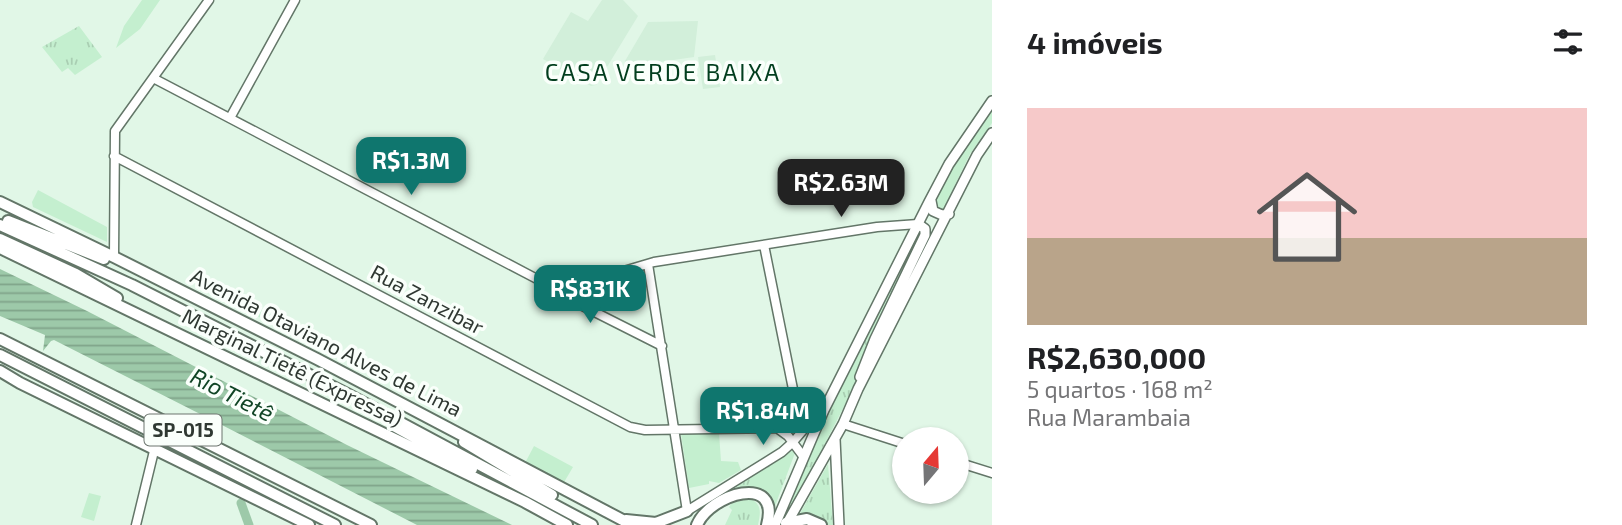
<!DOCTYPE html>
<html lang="pt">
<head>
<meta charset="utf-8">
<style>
	body { margin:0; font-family:"Exo 2",sans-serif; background:#f6f6f6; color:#202124; height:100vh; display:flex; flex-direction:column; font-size:26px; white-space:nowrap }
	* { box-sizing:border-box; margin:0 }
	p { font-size:23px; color:#757577 }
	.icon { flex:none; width:38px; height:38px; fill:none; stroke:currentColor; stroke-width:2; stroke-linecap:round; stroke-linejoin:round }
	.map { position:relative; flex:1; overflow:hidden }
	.panel { display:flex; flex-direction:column; background:#fff; width:630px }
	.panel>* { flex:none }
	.needle { width:46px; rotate:19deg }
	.buttons { position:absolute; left:892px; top:427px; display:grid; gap:14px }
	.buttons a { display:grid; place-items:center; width:77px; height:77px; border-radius:50%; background:#fff; box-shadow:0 2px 5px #0004; font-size:35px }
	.price { position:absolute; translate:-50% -60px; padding:0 16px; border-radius:14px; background:#0f766e; color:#fff; font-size:23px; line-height:46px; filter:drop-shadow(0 2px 4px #0008) }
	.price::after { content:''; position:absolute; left:50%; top:42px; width:21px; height:16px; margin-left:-10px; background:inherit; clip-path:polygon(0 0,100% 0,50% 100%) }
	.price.active { background:#222; color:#fff }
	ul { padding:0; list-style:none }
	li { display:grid; align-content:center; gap:14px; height:371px; padding:0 35px }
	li+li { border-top:2px solid #e0e0e0 }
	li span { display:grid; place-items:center; height:217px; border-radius:0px; color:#555 }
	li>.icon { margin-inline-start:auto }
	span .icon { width:126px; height:126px; fill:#fffc; stroke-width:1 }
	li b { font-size:30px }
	h2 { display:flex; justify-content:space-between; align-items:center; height:84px; padding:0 35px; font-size:30px }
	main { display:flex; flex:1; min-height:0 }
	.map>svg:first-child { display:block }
	.built { fill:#d2efda }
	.grass { fill:url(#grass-tufts) }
	.park { fill:#c4efcf }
	.water { fill:url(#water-rules) }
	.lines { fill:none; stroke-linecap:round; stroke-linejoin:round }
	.river { stroke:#9dc9a9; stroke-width:9 }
	.secondary-casing { stroke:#637668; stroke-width:11 }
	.primary-casing { stroke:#637668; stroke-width:12 }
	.highway-casing { stroke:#637668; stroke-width:14 }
	.secondary { stroke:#fff; stroke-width:8 }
	.primary { stroke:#fff; stroke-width:9 }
	.highway { stroke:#fff; stroke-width:10 }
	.labels { text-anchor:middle; stroke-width:7; stroke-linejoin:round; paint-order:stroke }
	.shield { fill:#fafffb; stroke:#6c746e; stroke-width:2 }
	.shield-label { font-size:19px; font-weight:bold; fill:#2f3832 }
	.street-label { font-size:21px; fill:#2f3832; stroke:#fafffb }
	.water-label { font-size:23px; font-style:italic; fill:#114526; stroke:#fafffb }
	.quarter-label { font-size:24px; letter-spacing:2px; fill:#023e1e; stroke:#fafffb }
</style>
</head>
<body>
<main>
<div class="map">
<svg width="992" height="525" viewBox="0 0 992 525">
	<defs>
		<pattern id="grass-tufts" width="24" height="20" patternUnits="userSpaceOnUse" patternTransform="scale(1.75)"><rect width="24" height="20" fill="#c4efcf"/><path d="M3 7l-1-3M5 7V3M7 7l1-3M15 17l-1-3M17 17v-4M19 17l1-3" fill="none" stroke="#a9ceb2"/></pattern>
		<pattern id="water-rules" width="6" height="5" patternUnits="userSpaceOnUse" patternTransform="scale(1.75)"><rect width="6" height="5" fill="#9dc9a9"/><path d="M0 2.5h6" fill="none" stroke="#80a48a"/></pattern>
	</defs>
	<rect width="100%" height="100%" fill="#e1f7e7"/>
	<!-- built -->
	<path class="built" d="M602,0H623L638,16L596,85L591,86L543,59L571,12L588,21Z
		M698,21L694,57L626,67L625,61L648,22Z
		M715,55L720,87L703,89L698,57Z"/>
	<!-- grass -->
	<path class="grass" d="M79,26L102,57L75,75L68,68L62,72L42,47Z
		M912,243L917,245L851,393L793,506L787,502L833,400Z
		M792,450L795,453L775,506H772L757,490L735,488Z
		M828,464L833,525H827L820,520L798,517Z
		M748,497C762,504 761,511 758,525H725L732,510L729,507L734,500Z"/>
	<!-- park -->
	<path class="park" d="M142,0H160L140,29L116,48L124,26Z
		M992,108V123L970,154L939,218L928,211L972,132Z
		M38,190L107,227V242L33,207L32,202Z
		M223,290L272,315L269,322L219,297Z
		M719,433L721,461L738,462L741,470L719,483L709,481V484L689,488L681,434Z
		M534,446L573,467L563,484L525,463Z
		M89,493L101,496L94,521L81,517Z"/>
	<!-- water -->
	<path class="water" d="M0,269L87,311L347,445L512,525H417L218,423L222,435C212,431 213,424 206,417L54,340L51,341L43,351L45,335L0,316Z"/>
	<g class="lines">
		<!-- river -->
		<path class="river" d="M241,503L249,525"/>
		<defs>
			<path id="secondary" d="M153,78L537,279L551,290L662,346
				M230,118L295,0
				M114,156L630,427L645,430L777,428L796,425L798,422L796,404
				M764,245L796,404L810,423
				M114,257L115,131L209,0
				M648,264L687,511L782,452L793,442L823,407
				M540,280L556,284H580L654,262L877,227L918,224
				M843,424L905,444
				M777,428L788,436L803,456
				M957,462L992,473
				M136,525L154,451"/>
			<path id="primary" d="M931,201L933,211L942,215L949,214
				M860,377L875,339L925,235V229L918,224
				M835,439L839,525
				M775,525L824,410L929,202L949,164L992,101
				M786,525L843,424L858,389L977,155L992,133"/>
			<path id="highway" d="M0,202L114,257L317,359L632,525
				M8,221L104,259
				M0,225L132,285L347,394L592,525
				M0,239L76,274L117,298
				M0,248L525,502L567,525
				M0,339L371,525
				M0,355L335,525
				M0,371L20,383L309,525
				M394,426L472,469
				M464,442L552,495
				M626,520L656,523L687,511
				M786,523L807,519L821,525
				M697,525C710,494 781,472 767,525"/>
		</defs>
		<!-- secondary casing -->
		<use href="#secondary" class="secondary-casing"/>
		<!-- primary casing -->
		<use href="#primary" class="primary-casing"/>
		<!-- highway casing -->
		<use href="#highway" class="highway-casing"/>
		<!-- secondary -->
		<use href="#secondary" class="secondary"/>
		<!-- primary -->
		<use href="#primary" class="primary"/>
		<!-- highway -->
		<use href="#highway" class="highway"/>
	</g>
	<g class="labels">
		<!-- shield labels -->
		<rect class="shield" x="144.5" y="414.5" width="77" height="31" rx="5"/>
		<g class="shield-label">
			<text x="183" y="437">SP-015</text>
		</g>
		<!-- street labels -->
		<g class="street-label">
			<text transform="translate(427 300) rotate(28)" y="7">Rua Zanzibar</text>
			<text transform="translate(326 343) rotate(27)" y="7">Avenida Otaviano Alves de Lima</text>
			<text transform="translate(292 368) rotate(26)" y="7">Marginal Tietê (Expressa)</text>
		</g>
		<!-- water labels -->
		<g class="water-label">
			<text transform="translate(232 395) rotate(27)" y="8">Rio Tietê</text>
		</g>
		<!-- quarter labels -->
		<g class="quarter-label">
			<text x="663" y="81">CASA VERDE BAIXA</text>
		</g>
	</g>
</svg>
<div class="buttons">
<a><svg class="needle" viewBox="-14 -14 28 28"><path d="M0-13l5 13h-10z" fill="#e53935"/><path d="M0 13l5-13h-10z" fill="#757577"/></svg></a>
</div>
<b class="price" style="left:411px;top:197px">R$1.3M</b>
<b class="price active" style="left:841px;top:219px">R$2.63M</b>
<b class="price" style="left:590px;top:325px">R$831K</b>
<b class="price" style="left:763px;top:447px">R$1.84M</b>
</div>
<section class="panel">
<h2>4 imóveis<svg class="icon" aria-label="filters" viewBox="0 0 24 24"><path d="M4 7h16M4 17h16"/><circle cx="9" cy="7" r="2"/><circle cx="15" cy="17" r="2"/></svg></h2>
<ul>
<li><span style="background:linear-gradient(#f6c9c9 60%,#b9a48a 0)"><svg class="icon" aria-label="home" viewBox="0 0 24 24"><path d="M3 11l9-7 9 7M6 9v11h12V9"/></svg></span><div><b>R$2,630,000</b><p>5 quartos · 168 m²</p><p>Rua Marambaia</p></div></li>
</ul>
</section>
</main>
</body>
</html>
